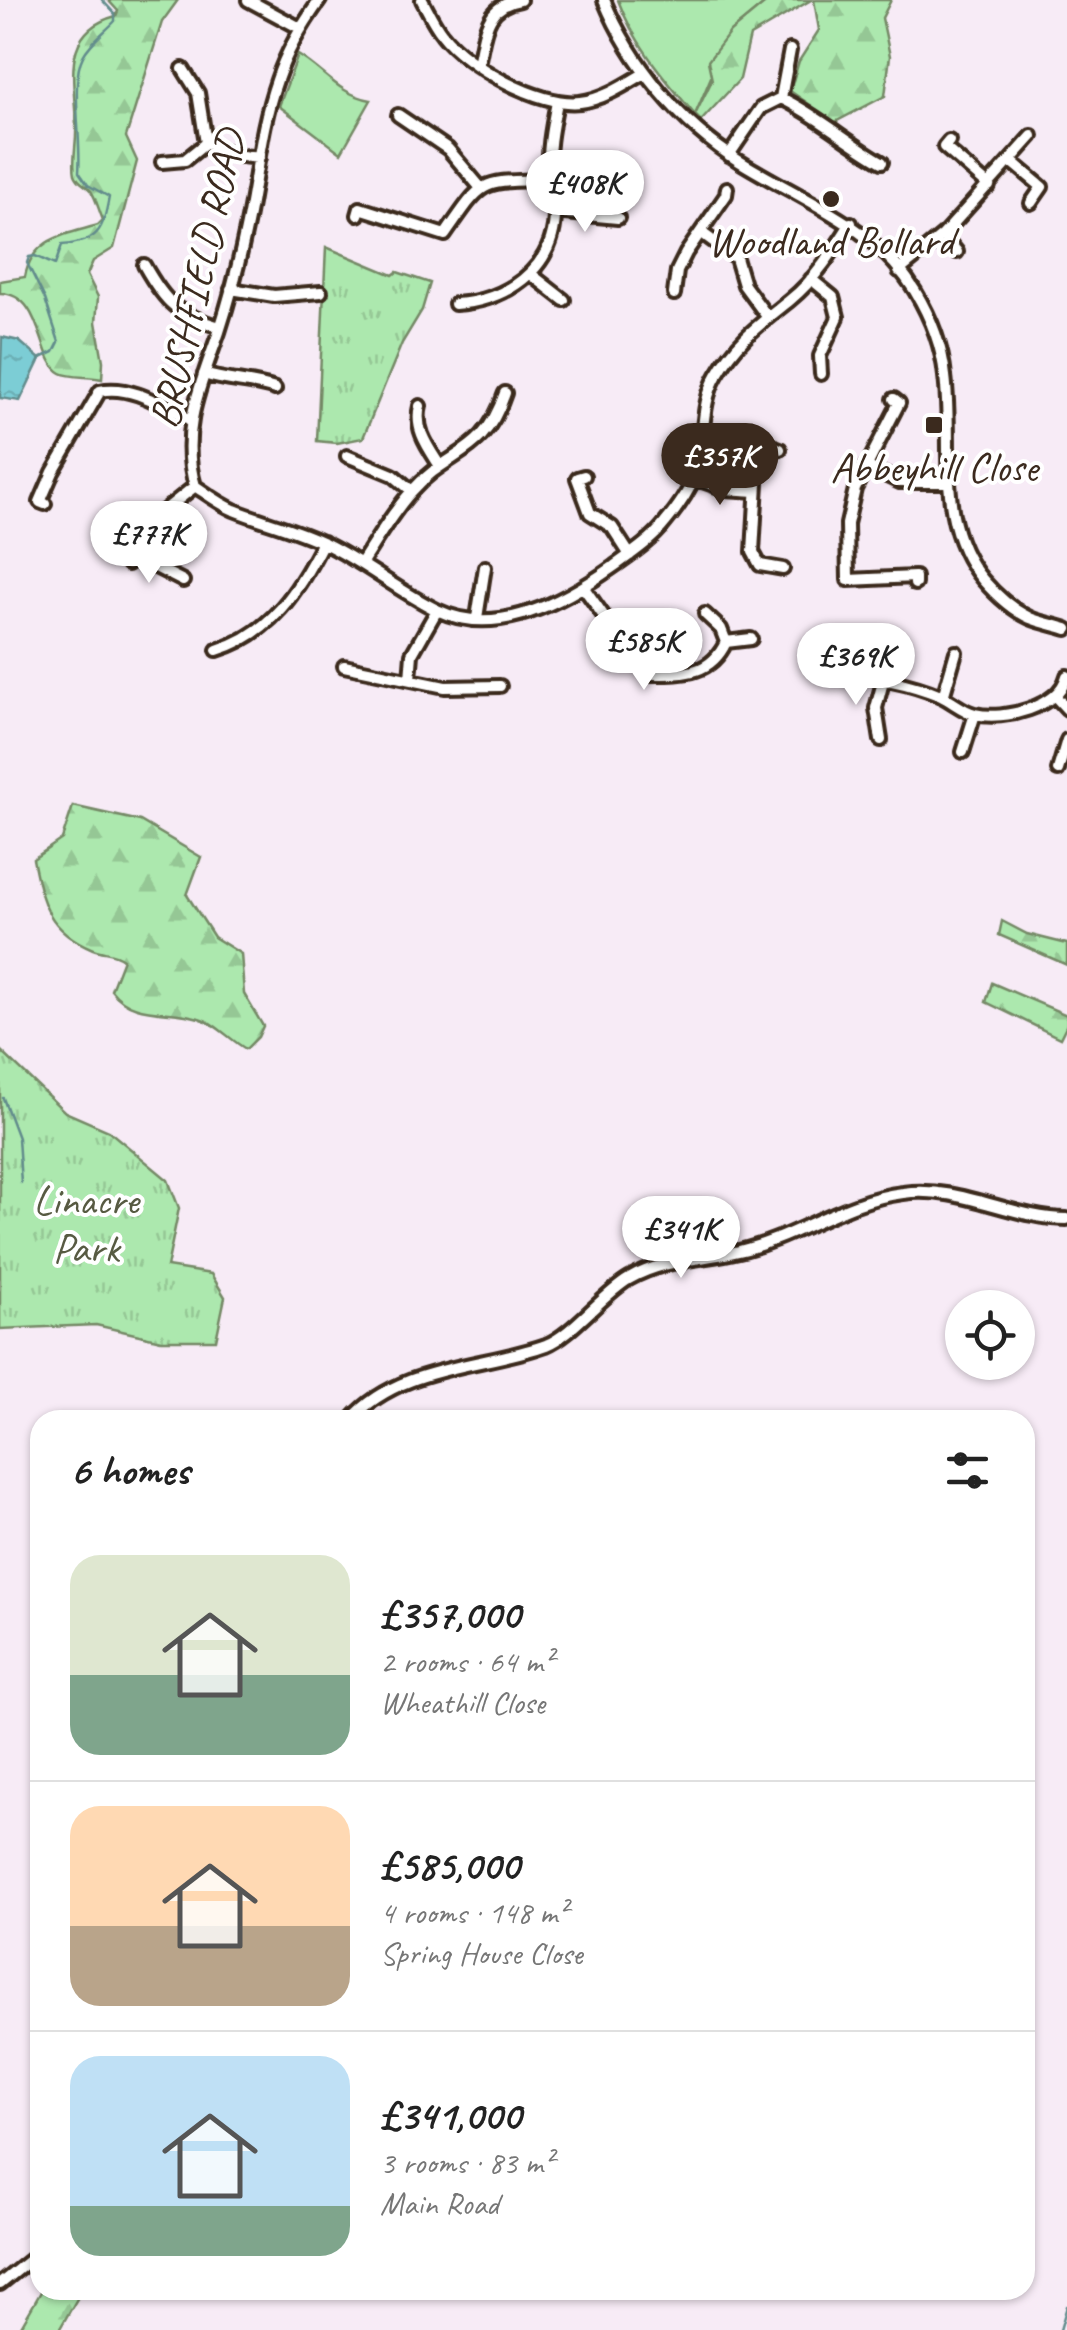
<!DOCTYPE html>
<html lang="en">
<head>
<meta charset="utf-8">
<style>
	body { margin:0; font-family:Caveat,sans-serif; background:#f6f6f6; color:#222; height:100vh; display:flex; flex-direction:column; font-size:38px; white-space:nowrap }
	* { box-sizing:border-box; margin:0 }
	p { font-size:32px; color:#767676 }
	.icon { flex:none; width:55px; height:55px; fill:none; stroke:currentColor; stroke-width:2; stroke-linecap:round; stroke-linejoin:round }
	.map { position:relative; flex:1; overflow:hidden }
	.drawer { position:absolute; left:30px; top:1410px; width:1005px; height:890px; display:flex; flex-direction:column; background:#fff; border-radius:30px; box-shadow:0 2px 8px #0004 }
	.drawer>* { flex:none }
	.controls { position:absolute; left:945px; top:1290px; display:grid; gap:20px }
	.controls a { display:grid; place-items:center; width:90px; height:90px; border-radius:50%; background:#fff; box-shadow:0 2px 8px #0004; font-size:50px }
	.price { position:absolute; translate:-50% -85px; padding:0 22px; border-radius:35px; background:#fff; color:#222; font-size:32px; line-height:65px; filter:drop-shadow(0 2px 5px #0008) }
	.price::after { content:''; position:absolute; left:50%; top:60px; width:30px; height:22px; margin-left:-15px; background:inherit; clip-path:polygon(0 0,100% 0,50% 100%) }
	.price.selected { background:#3b2a1e; color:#fff }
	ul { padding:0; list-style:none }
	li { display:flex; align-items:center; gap:30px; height:250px; padding:0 40px }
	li+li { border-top:2px solid #e0e0e0 }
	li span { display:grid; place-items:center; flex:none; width:280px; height:200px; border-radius:30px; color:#555 }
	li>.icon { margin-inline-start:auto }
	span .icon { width:120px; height:120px; fill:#fffc; stroke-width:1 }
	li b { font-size:42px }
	h2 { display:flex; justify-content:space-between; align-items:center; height:120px; padding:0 40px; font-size:42px }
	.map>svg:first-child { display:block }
	.grass { fill:#ace8ae; stroke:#748966; stroke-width:2.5 }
	.forest { fill:url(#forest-firs); stroke:#748966; stroke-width:2.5 }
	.park { fill:url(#park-tufts); stroke:#748966; stroke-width:2.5 }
	.water { fill:url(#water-ripples); stroke:#628c8c; stroke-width:2.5 }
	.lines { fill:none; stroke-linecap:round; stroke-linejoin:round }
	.stream { stroke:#628c8c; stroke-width:2.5 }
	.minor-casing { stroke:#3b2a1e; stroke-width:18 }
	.minor { stroke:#fff; stroke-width:10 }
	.poi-dot { fill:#3b2a1e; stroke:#fff; stroke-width:4 }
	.labels { text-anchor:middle; stroke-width:8; stroke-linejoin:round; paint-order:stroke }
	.poi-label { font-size:42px; fill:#3b2a1e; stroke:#fff }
	.street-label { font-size:42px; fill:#3b2a1e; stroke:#fff }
	.park-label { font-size:42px; fill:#575a42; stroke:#fff }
</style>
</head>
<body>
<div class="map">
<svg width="1067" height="2330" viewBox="0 0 1067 2330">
	<defs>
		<pattern id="forest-firs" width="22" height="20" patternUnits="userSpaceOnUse" patternTransform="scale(2.5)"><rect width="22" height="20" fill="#ace8ae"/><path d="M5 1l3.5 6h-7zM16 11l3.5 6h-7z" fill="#95c795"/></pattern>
		<pattern id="park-tufts" width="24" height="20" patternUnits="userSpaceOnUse" patternTransform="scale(2.5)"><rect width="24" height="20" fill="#ace8ae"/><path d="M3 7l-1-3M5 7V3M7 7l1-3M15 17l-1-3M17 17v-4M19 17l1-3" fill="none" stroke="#95c795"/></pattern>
		<pattern id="water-ripples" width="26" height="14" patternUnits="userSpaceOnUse" patternTransform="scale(2.5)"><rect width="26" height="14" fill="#7ccdd5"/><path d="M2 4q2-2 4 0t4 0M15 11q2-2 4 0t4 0" fill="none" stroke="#6cb0b6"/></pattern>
	</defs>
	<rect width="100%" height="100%" fill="#f7ebf6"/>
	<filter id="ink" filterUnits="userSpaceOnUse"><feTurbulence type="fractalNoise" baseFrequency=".01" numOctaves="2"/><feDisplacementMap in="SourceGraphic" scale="20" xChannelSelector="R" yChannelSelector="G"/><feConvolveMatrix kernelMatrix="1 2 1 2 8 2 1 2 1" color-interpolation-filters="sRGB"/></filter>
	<g filter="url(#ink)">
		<!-- grass -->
		<path class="grass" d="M618,0H769L730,32L695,115C665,79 634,44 618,0Z
			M298,55C325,71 338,94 371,100L341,153L279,106Z"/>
		<!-- forest -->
		<path class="forest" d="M108,0H178L162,22L126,137L137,161L114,248L93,261L87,275L98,297L96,322L103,361L102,379C90,376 70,378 61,373C37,360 44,294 0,293V281L25,277C32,238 64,235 98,225L103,220C99,211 96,198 91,191C85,184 78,183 75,174C72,161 77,141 76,127C75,81 59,31 116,16L118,11Z
			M769,0H811L750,36L740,79L701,121L695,115L712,80L708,61L730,32Z
			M814,0H891L882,18L890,56L885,96L835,122L790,91L799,61L819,30Z
			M73,806L140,821L201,857L187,895L214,937L241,954L244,994L263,1026L258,1037L246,1049C230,1040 216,1023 199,1018C168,1008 133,1019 111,990L123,959C114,952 103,953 93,949C47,930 42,903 33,859L62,839Z
			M1002,921L1027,934L1067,944V965L999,935Z
			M992,983L1067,1015V1024L1060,1038L986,1002Z
			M42,2290H82L59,2330H19Z"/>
		<!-- park -->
		<path class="park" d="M326,247L393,275L397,272L430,283L422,310L402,343L363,438L337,443L317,441Z
			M0,1050L65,1112L109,1131L168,1180L179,1208L167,1267L211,1274L225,1297L216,1340H161L96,1325L0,1329Z"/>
		<!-- water -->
		<path class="water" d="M2,337L19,341L40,359L20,401L0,398Z"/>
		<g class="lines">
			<!-- stream -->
			<path class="stream" d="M39,359L54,352L59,342L45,299L27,263L29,257L35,256L55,265L62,245C99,242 103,230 109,197L88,185L79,172C82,141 70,80 83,56C90,42 105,32 115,21V14L102,0
				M3,1098L18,1138L21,1183
				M1060,2330L1067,2306"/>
			<defs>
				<path id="minor" d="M248,0L300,28
					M320,0C302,25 287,50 277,80C260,128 257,179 246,229C239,263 230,298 219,332C201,384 179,431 195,486C207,494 220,504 234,510C264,522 296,529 326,544C365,563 398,591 437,610C497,639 565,601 613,567C631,554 652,540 665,523C675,511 688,493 694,478C707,445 698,407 717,375C738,339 759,325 790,300C815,280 834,250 851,223
					M422,0C428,11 434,24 442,34C466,66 540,107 580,102C604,99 625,85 645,73
					M604,0C630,63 681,125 739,161C801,200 875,225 915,291C930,316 942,346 945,376C954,446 934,522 983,580C996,595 1012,610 1030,618C1042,623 1055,625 1067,629
					M478,64C485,34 484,6 520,0
					M183,69L198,93L206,143L234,155L259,158
					M781,98L790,50
					M398,115L448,149L480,187
					M949,141L944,147L989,186
					M729,155L761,108L781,98C817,115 847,142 882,162
					M1011,161L1042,187L1031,203
					M162,162L185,160L206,143
					M555,212L618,218
					M358,215L360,208L445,235C485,177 479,182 549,180
					M702,233L736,258L744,285L766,315
					M943,235L957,252
					M144,265C166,304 177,314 220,327
					M899,271L943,235L1032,136
					M532,275L564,300
					M811,279L833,297L838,317L820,356L821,374
					M231,289L274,296L321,292
					M674,294L677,271L686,253L726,195L727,188
					M455,304C505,301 552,271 555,217C555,204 550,192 549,179C547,153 552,127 557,102
					M204,374C228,382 252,381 275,389
					M894,399L899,403L855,489L847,524L848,580L915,577V584
					M420,406C414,429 428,447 440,466
					M780,449L772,446L758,466L753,552L760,565L783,569
					M347,456L393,475L412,491
					M866,466L900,482H948
					M584,476L577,478L590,513L612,527L630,555
					M694,478L725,489L756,491
					M45,504L40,502L53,472L100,391C131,384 164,407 191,420
					M132,555L183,581
					M362,562C377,539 392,513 411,492C450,448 483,458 505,393
					M128,564L149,523L195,486
					M584,588L637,663L651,674C684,674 711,675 726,642L751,639
					M705,614L721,629L726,642
					M477,618L485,567
					M217,650C271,634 299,590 323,542
					M344,666L445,687L500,686
					M828,672C867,675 905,681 941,696C952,701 964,712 975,714C1004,721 1059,707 1067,676
					M410,679L412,654L437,610
					M1055,696L1067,709
					M943,697L956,652
					M881,740L876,708L884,678
					M963,752L975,714
					M1058,770L1067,740
					M351,1420C399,1365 482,1368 546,1345C572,1335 603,1294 629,1279C663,1259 702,1260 739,1251C796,1238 844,1200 903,1193C959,1185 1013,1219 1067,1219
					M0,2284L40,2252"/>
			</defs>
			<!-- minor casing -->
			<use href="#minor" class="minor-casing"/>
			<!-- minor -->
			<use href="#minor" class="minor"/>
		</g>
	</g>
	<!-- markers -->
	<g class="poi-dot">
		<circle cx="831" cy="199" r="10"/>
		<rect x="924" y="415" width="20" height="20" rx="5"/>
	</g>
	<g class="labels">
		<!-- poi labels -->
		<g class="poi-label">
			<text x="831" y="255">Woodland Bollard</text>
			<text x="934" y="481">Abbeyhill Close</text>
		</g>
		<!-- street labels -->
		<g class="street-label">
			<text transform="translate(196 279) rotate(-77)" y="15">BRUSHFIELD ROAD</text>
		</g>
		<!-- park labels -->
		<g class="park-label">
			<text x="86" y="1214">Linacre<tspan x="86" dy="48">Park</tspan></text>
		</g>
	</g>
</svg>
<div class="controls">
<a><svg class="icon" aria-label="locate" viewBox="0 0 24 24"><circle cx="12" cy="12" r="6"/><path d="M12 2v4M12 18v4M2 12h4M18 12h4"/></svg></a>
</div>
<b class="price" style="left:585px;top:235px">£408K</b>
<b class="price selected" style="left:720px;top:508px">£357K</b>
<b class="price" style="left:149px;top:586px">£777K</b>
<b class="price" style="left:644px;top:693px">£585K</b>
<b class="price" style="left:856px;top:708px">£369K</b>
<b class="price" style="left:681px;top:1281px">£341K</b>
<section class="drawer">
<h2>6 homes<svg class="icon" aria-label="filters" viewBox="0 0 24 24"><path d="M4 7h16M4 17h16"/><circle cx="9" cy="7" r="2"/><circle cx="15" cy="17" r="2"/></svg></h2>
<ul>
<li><span style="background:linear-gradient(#dfe7d0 60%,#7fa58c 0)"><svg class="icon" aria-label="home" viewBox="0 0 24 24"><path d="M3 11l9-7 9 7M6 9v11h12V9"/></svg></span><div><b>£357,000</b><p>2 rooms · 64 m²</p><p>Wheathill Close</p></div></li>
<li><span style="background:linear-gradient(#ffd9b3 60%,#b9a48a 0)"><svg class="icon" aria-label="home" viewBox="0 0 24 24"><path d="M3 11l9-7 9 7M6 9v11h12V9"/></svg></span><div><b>£585,000</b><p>4 rooms · 148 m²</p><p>Spring House Close</p></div></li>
<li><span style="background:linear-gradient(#bfe0f5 75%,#7fa58c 0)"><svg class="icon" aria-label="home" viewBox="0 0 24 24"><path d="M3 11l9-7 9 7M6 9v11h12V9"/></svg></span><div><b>£341,000</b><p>3 rooms · 83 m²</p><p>Main Road</p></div></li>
</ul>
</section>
</div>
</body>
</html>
